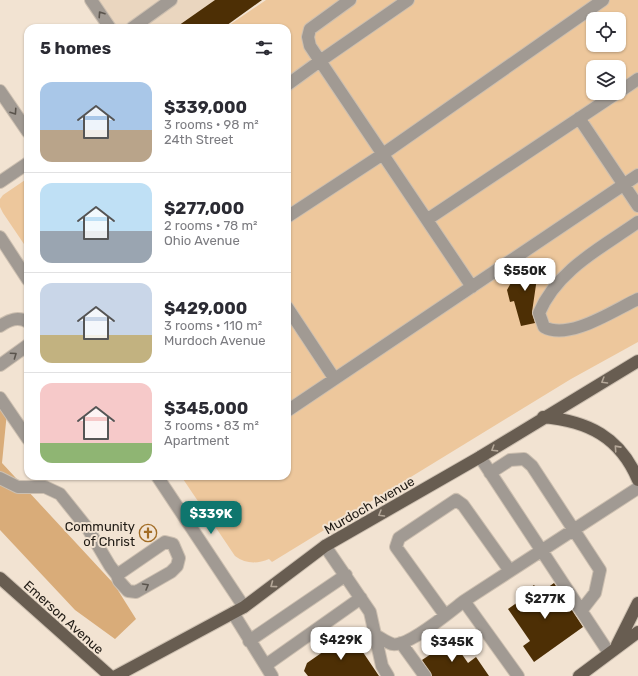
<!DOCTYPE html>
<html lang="en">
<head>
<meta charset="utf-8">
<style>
	body { margin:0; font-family:Rubik,sans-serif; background:#f7f7f7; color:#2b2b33; height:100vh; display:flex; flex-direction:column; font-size:15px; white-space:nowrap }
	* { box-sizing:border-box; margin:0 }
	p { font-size:13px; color:#7c7c81 }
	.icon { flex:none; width:22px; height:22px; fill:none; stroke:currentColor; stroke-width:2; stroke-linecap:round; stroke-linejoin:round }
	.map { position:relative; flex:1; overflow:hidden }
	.drawer { position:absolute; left:24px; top:24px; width:267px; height:456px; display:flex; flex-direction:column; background:#fff; border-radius:12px; box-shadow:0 1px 3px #0004 }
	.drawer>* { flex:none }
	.buttons { position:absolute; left:586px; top:12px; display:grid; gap:8px }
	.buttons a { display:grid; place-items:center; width:40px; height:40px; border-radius:8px; background:#fff; box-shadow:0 1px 3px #0004; font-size:20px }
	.price { position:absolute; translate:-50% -34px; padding:0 9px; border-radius:8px; background:#fff; color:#222; font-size:13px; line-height:26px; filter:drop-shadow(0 1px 2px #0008) }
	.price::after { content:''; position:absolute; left:50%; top:24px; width:12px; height:9px; margin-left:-6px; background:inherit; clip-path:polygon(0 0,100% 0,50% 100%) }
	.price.selected { background:#0f766e; color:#fff }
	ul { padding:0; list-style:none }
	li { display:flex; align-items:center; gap:12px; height:100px; padding:0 16px }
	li+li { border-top:1px solid #e1e1e2 }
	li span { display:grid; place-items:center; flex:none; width:112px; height:80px; border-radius:12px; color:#555 }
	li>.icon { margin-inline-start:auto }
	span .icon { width:48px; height:48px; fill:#fffc; stroke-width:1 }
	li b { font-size:17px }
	h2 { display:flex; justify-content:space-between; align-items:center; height:48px; padding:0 16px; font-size:17px }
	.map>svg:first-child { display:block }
	.built { fill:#ead6bf }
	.green { fill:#edc79c; fill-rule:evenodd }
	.forest { fill:#d9ac79 }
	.building { fill:#4d2f05 }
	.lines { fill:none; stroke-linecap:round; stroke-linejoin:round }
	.minor-casing { stroke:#ccbfb0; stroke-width:14 }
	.major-casing { stroke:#ccbfb0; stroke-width:14 }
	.minor { stroke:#a19a93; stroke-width:12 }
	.major { stroke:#685d51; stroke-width:12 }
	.oneway { stroke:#5a544d }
	.oneway2 { stroke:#b4a798 }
	.labels { text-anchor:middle; stroke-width:4; stroke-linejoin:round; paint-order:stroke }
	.street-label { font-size:13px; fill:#1f1a14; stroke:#f2e3d2 }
	.poi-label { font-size:13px; fill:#1f1a14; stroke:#f2e3d2; text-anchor:end }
</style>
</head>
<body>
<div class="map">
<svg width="638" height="676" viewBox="0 0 638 676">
	<rect width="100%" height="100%" fill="#f2e3d2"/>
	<!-- built -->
	<path class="built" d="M91,0H262L223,28H110Z"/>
	<!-- green -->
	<path class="green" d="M266,0H638V342L571,379L272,562L269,559C257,564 246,564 235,556L181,476H287V28H225ZM593,19H619V45H593ZM593,67H619V93H593Z
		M28,178V250L3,213L0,207V199L3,195Z"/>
	<!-- forest -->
	<path class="forest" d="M0,399L7,412L2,463L114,584L136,619L115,639L75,610L0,530Z"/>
	<!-- building -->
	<path class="building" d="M215,0H262L223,28H175Z
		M528,258L543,266L537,278L532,312L535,323L521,326L514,301L510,302L507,290L513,279L516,281Z
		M554,583L583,627L534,662L523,646L530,641L508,609L525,597L522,594L534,585L540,593Z
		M350,633L379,676H308L304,671L307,663Z
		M452,640L468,663L476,657L489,676H432L422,660Z"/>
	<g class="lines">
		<defs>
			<path id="minor" d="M91,0L110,28
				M350,0L310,29L308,37L310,46L472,287
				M132,28L171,0
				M287,85L320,61L408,0
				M0,91L28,132
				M619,92L638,79
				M579,118L638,206
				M0,182L28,163
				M287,217L383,154L603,0
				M428,219L617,93
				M638,222C601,248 557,270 539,313L544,327C569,341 614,310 638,299
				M0,237L28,280
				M287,307L334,378
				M0,326C9,320 18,316 28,322
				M0,365L28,345
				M0,398L28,439
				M287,411L638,175
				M480,457L609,653
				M490,473L510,460L524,459L532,466L600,570L595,593L581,611
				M157,476L244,607
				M0,478L18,487H45L60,494L88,529L110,566L117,575L119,581L128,591L136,592L171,572L177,566L179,558L173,544L165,542L117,575
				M325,546L370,612L382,666L388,676
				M233,613L272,676
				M445,615L396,547L399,538L456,500L463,505L510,571
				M375,635C381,638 386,642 392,644C407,648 451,611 464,601
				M249,641L346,575
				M401,643L425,676
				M266,665L361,598
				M518,676L464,601L638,488"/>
			<path id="major" d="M543,417C588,421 620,437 638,480
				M0,578L110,676
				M617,645L638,603
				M116,676L244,607L325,546L480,457L638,361
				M579,676L638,632"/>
		</defs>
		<!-- minor casing -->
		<use href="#minor" class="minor-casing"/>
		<!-- major casing -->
		<use href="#major" class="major-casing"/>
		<!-- minor -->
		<use href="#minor" class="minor"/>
		<!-- major -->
		<use href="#major" class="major"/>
	</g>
	<!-- one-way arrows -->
	<defs><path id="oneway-chevron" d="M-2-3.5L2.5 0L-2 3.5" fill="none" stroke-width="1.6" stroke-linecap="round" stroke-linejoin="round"/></defs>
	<g class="oneway">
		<use href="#oneway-chevron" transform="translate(101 14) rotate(-124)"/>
		<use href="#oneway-chevron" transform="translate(14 112) rotate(56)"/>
		<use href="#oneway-chevron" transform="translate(14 355) rotate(-35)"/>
		<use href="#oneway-chevron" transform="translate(146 586) rotate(-30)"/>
	</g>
	<g class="oneway2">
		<use href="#oneway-chevron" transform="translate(604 381) rotate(149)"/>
		<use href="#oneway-chevron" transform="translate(617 448) rotate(-132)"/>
		<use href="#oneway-chevron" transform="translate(494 449) rotate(148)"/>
		<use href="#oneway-chevron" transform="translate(381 514) rotate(150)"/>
		<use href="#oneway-chevron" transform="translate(273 585) rotate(143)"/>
	</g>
	<!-- icons -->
	<defs>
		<symbol id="church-ring" viewBox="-11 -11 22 22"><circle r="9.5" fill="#f2e3d2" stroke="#a26d26" stroke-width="1.5"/><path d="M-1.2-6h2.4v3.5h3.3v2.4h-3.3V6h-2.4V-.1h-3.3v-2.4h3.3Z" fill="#a26d26"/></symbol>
	</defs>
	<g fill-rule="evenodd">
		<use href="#church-ring" x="138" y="523" width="20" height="20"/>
	</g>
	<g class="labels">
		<!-- street labels -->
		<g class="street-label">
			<text transform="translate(369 505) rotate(-30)" y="5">Murdoch Avenue</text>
			<text transform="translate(64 617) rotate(42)" y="5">Emerson Avenue</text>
		</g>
		<!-- poi labels -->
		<g class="poi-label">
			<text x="135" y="531">Community<tspan x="135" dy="15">of Christ</tspan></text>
		</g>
	</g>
</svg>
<div class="buttons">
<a><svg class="icon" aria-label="locate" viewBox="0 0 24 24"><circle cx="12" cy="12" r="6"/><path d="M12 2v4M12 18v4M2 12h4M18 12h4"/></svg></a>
<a><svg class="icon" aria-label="layers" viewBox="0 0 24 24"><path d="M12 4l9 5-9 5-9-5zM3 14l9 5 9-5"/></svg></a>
</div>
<b class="price" style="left:525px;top:292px">$550K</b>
<b class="price selected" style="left:211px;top:535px">$339K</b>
<b class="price" style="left:545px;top:620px">$277K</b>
<b class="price" style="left:341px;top:661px">$429K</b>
<b class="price" style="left:452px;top:663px">$345K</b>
<section class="drawer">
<h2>5 homes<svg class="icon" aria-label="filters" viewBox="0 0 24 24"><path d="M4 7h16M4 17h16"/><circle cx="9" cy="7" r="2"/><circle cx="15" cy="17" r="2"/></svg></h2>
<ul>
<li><span style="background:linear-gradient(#a9c7e8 60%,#b9a48a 0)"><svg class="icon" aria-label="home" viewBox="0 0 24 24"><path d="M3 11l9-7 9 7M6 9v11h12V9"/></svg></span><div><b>$339,000</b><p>3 rooms · 98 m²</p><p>24th Street</p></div></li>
<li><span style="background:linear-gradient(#bfe0f5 60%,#9aa5b1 0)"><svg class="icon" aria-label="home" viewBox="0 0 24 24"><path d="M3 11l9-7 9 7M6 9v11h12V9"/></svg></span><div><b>$277,000</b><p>2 rooms · 78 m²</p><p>Ohio Avenue</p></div></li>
<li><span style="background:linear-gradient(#c9d6e8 65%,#c2b280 0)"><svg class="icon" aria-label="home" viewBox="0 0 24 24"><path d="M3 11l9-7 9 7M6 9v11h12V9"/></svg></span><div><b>$429,000</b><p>3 rooms · 110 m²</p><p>Murdoch Avenue</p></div></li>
<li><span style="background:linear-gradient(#f6c9c9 75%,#8fb573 0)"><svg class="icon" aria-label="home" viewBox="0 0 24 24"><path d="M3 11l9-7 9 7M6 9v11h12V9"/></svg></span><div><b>$345,000</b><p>3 rooms · 83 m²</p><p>Apartment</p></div></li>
</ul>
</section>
</div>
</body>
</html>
